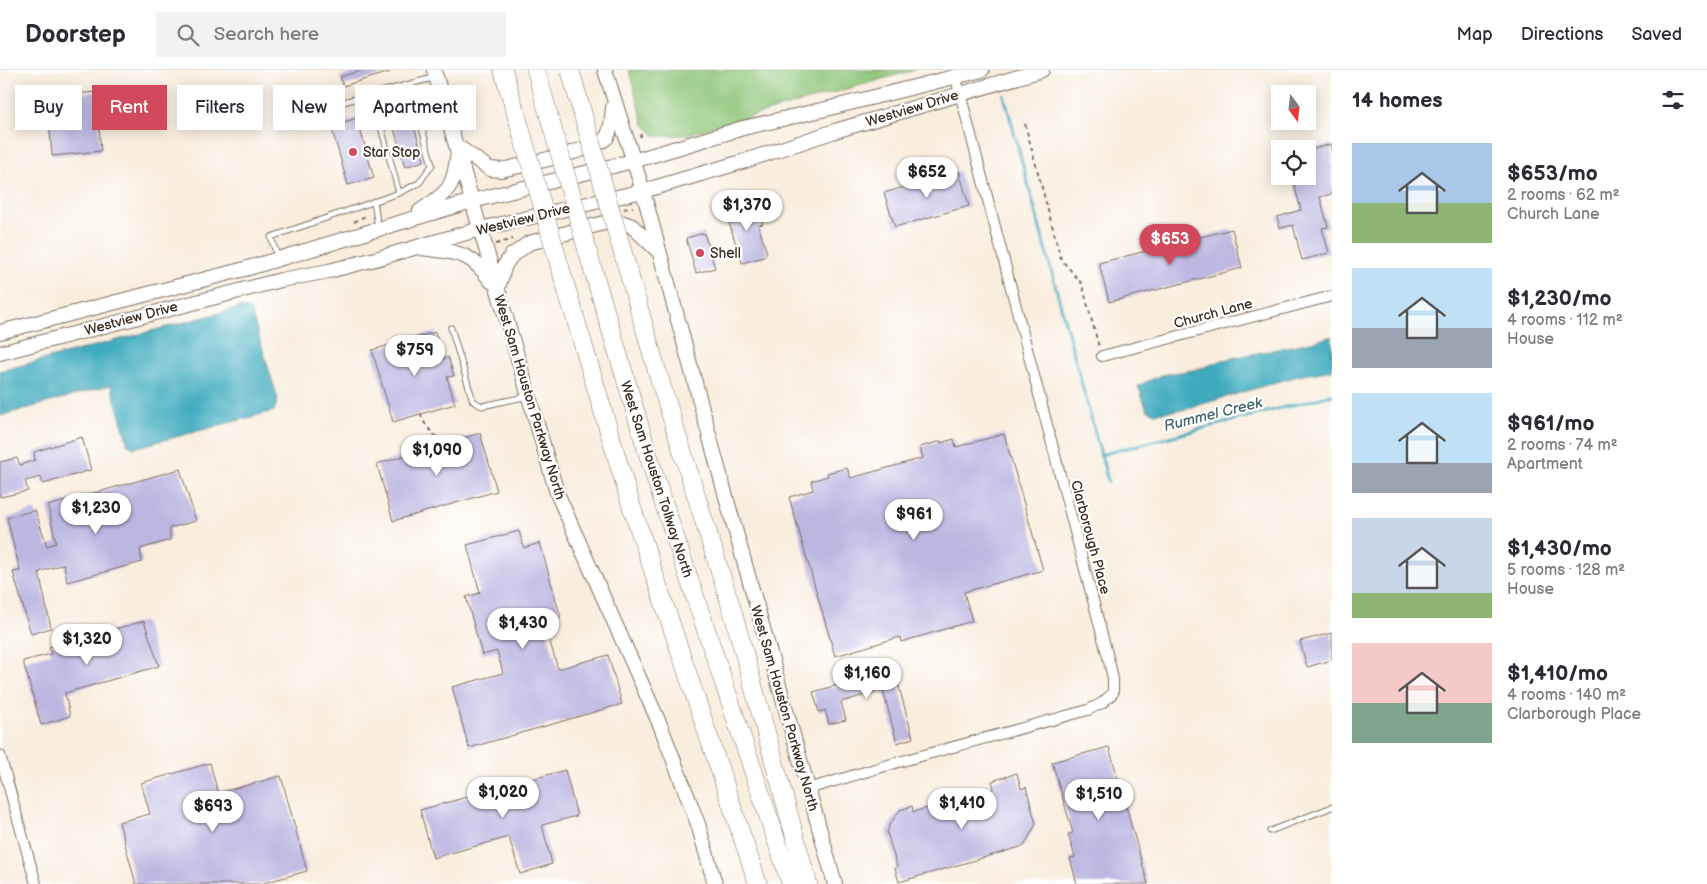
<!DOCTYPE html>
<html lang="en">
<head>
<meta charset="utf-8">
<style>
	body { margin:0; font-family:"Balsamiq Sans",sans-serif; background:#f2f2f3; color:#2b2b33; height:100vh; display:flex; flex-direction:column; font-size:19px; white-space:nowrap }
	* { box-sizing:border-box; margin:0 }
	p { font-size:16px; color:#7c7c81 }
	.icon { flex:none; width:28px; height:28px; fill:none; stroke:currentColor; stroke-width:2; stroke-linecap:round; stroke-linejoin:round }
	.map { position:relative; flex:1; overflow:hidden }
	.details { display:flex; flex-direction:column; background:#fff; width:375px }
	.details>* { flex:none }
	.top-card { position:absolute; left:15px; top:15px; width:475px; height:45px; display:flex; gap:10px }
	.needle { width:32px; rotate:165deg }
	.tools { position:absolute; left:1271px; top:15px; display:grid; gap:10px }
	.tools a { display:grid; place-items:center; width:45px; height:45px; border-radius:0px; background:#fff; box-shadow:0 2px 12px #0003; font-size:25px }
	.price { position:absolute; translate:-50% -42px; padding:0 11px; border-radius:18px; background:#fff; color:#222; font-size:16px; line-height:32px; filter:drop-shadow(0 1px 2px #0008) }
	.price::after { content:''; position:absolute; left:50%; top:30px; width:15px; height:11px; margin-left:-8px; background:inherit; clip-path:polygon(0 0,100% 0,50% 100%) }
	.price.on { background:#d1495b; color:#fff }
	ul { padding:0; list-style:none }
	li { display:flex; align-items:center; gap:15px; height:125px; padding:0 20px }
	li span { display:grid; place-items:center; flex:none; width:140px; height:100px; border-radius:0px; color:#555 }
	li>.icon { margin-inline-start:auto }
	span .icon { width:60px; height:60px; fill:#fffc; stroke-width:1 }
	li b { font-size:21px }
	h2 { display:flex; justify-content:space-between; align-items:center; height:60px; padding:0 20px; font-size:21px }
	.pill { padding:0 18px; border-radius:0px; background:#fff; box-shadow:0 2px 12px #0003; font-size:18px; line-height:45px }
	.pill.on { background:#d1495b; color:#fff }
	header { display:flex; align-items:center; gap:30px; box-sizing:border-box; height:70px; padding:0 25px; background:#fff; border-bottom:1px solid #e1e1e2 }
	header strong { font-size:24px }
	nav { display:flex; gap:28px; margin-inline-start:auto; font-size:18px }
	.search { width:350px; height:45px; background:#f2f2f3; display:flex; align-items:center; gap:12px; box-sizing:border-box; padding:0 18px; border-radius:0px; color:#7c7c81; font-size:19px }
	main { display:flex; flex:1; min-height:0 }
	.map>svg:first-child { display:block }
	.green { fill:#8fc679; stroke:#65784c }
	.water { fill:#40abbf; stroke:#3e6a6e }
	.lines { fill:none; stroke-linecap:round; stroke-linejoin:round }
	.stream { stroke:#40abbf; stroke-width:3 }
	.building { fill:#bcb6e1 }
	.service-casing { stroke:#7e6e61; stroke-width:7 }
	.minor-casing { stroke:#7e6e61; stroke-width:12 }
	.secondary-casing { stroke:#7e6e61; stroke-width:16 }
	.motorway-casing { stroke:#7e6e61; stroke-width:19 }
	.path { stroke:#7e6e61; stroke-width:2; stroke-dasharray:4 4; stroke-linecap:butt }
	.service { stroke:#fff; stroke-width:5 }
	.minor { stroke:#fff; stroke-width:10 }
	.secondary { stroke:#fff; stroke-width:14 }
	.motorway { stroke:#fff; stroke-width:18 }
	.motorway-bridge-casing { stroke:#7e6e61; stroke-width:19; stroke-linecap:butt }
	.motorway-bridge { stroke:#fff; stroke-width:18 }
	.poi-dot { fill:#d1495b; stroke:#fff; stroke-width:2 }
	.labels { text-anchor:middle; stroke-width:4.5; stroke-linejoin:round; paint-order:stroke }
	.street-label { font-size:14px; fill:#3b2a1e; stroke:#fff }
	.poi-label { font-size:14px; fill:#3b2a1e; stroke:#fff; text-anchor:start }
	.water-label { font-size:15px; font-style:italic; fill:#3d6466; stroke:#fff }
</style>
</head>
<body>
<header>
<strong>Doorstep</strong>
<div class="search"><svg class="icon" aria-label="search" viewBox="0 0 24 24"><circle cx="10" cy="10" r="6"/><path d="M15 15l6 6"/></svg>Search here</div>
<nav><a>Map</a><a>Directions</a><a>Saved</a></nav>
</header>
<main>
<div class="map">
<svg width="1332" height="814" viewBox="0 0 1332 814">
	<rect width="100%" height="100%" fill="#fff"/>
	<filter id="ink" filterUnits="userSpaceOnUse"><feTurbulence type="fractalNoise" baseFrequency=".02" numOctaves="2"/><feDisplacementMap in="SourceGraphic" scale="10" xChannelSelector="R" yChannelSelector="G"/><feConvolveMatrix kernelMatrix="1 2 1 2 8 2 1 2 1" color-interpolation-filters="sRGB"/></filter>
	<filter id="wash" filterUnits="userSpaceOnUse"><feTurbulence type="fractalNoise" baseFrequency=".0096" numOctaves="4" result="noise"/><feDisplacementMap in="SourceGraphic" scale="20" xChannelSelector="R" yChannelSelector="G"/><feGaussianBlur stdDeviation="1.12" result="paint"/><feColorMatrix in="noise" values="0 0 0 0 0 0 0 0 0 0 0 0 0 0 0 0 0 1.4 0 .05"/><feComposite in="paint" operator="in"/></filter>
	<g filter="url(#wash)">
		<rect width="100%" height="100%" fill="#f9eddd"/>
		<!-- green -->
		<path class="green" d="M629,0H914L685,65L655,66L644,55Z"/>
		<!-- water -->
		<path class="water" d="M242,237L251,241L278,329L274,341L134,378L128,375L111,315L0,346V301Z
			M1332,266V300L1298,306L1182,340L1155,343L1147,340L1138,316L1161,305L1199,299L1223,290L1316,271Z"/>
		<g class="lines">
			<!-- stream -->
			<path class="stream" d="M1004,25L1108,411
				M1100,385L1332,325"/>
		</g>
		<g id="blocks">
			<!-- building -->
			<path class="building" d="M363,0H389L390,2L343,16L340,7Z
				M96,22L101,81L52,86L47,27Z
				M406,28L424,91L405,97L387,34Z
				M357,48L374,108L348,115L331,56Z
				M1332,74V124L1320,127L1328,157L1322,158L1329,183L1302,190L1293,155L1280,158L1277,147L1301,140L1292,106H1308V80Z
				M959,101L969,136L895,157L884,123Z
				M755,132L763,154L758,155L767,183L764,187L742,193L725,140Z
				M1232,159L1242,198L1109,232L1099,193Z
				M704,163L715,198L696,203L686,168Z
				M435,262L443,289L448,287L454,306L447,307L455,334L393,352L372,280Z
				M480,363L497,421L393,451L377,394Z
				M1004,364L1043,500L964,522L972,551L901,572L900,567L835,586L789,427L813,420L811,411L828,406L827,403L847,398L851,408L923,388L920,377L941,371V373L954,369L956,377Z
				M82,367L91,400L43,414L41,407L25,411L28,421L0,427V392L17,388L20,395L35,390L34,382Z
				M180,399L196,451L170,458V470L140,479L142,492L67,512L64,494L39,502L51,558L31,564L13,502L20,501L7,448L35,440L47,476L56,473L48,436Z
				M519,461L524,478L540,473L561,548L544,552L558,599L608,585L622,634L469,678L452,617L503,603L497,581L482,585L466,527L480,523L467,475Z
				M144,551L159,596L65,623L70,646L41,655L23,591L51,584L49,577Z
				M1332,563V590L1307,597L1300,571Z
				M894,599L913,668L897,673L883,620L841,632L846,650L829,654L825,640L819,642L813,622Z
				M1109,677L1148,814H1077L1070,788L1075,787L1068,764L1073,763L1052,692Z
				M210,693L218,723L281,706L307,801L260,814H136L119,752L150,744L141,713Z
				M565,700L577,746L542,755L552,794L520,804L509,767L433,788L420,740Z
				M1017,703L1021,719L1026,717L1036,754L1024,776L899,812L895,798L897,797L887,762L889,757H888L900,740L912,736L913,742L994,719L992,711Z"/>
		</g>
	</g>
	<g filter="url(#ink)">
		<use href="#blocks" fill-opacity="0" stroke="#7e6e61" stroke-width="1"/>
		<g class="lines">
			<defs>
				<path id="service" d="M372,24L399,123
					M325,37L436,7
					M374,131L378,158
					M278,189L271,167L399,123L419,113L432,95L410,14
					M451,258L473,331L482,336L529,326
					M1270,761L1332,737"/>
				<path id="minor" d="M1102,286L1332,226
					M0,685L36,814
					M808,719L895,693L1088,640L1102,633L1113,623V609L1110,595L956,8"/>
				<path id="secondary" d="M434,0L557,423L661,657L698,754L715,814
					M605,0L643,121L726,427L835,814
					M457,76L490,99L501,100C519,96 599,79 607,67C612,58 612,46 613,37
					M420,141C446,123 454,120 457,87
					M422,178C456,183 469,180 491,211
					M498,218L505,195L511,186L529,173L604,153L621,152L632,156L657,180
					M0,262L245,199L472,131L633,91L743,58L826,39L982,0
					M0,283L281,210L329,201L379,188L480,159L643,121L745,91L835,61L1042,0"/>
				<path id="motorway" d="M503,0L519,54
					M536,0L549,46
					M560,197L631,435L758,814
					M593,200L654,404L791,814
					M657,301L733,543L808,814"/>
			</defs>
			<!-- service casing -->
			<use href="#service" class="service-casing"/>
			<!-- minor casing -->
			<use href="#minor" class="minor-casing"/>
			<!-- secondary casing -->
			<use href="#secondary" class="secondary-casing"/>
			<!-- motorway casing -->
			<use href="#motorway" class="motorway-casing"/>
			<!-- path -->
			<path class="path" d="M1025,54L1061,189L1082,214L1099,277
				M639,66L641,65L642,68
				M624,139L633,137
				M354,152L367,145
				M496,174L513,169
				M421,344C425,360 436,362 440,375"/>
			<!-- service -->
			<use href="#service" class="service"/>
			<!-- minor -->
			<use href="#minor" class="minor"/>
			<!-- secondary -->
			<use href="#secondary" class="secondary"/>
			<!-- motorway -->
			<use href="#motorway" class="motorway"/>
			<defs>
				<path id="motorway-bridge" d="M570,0L657,301
					M549,46L593,200
					M519,54L560,197"/>
			</defs>
			<!-- motorway-bridge casing -->
			<use href="#motorway-bridge" class="motorway-bridge-casing"/>
			<!-- motorway-bridge -->
			<use href="#motorway-bridge" class="motorway-bridge"/>
		</g>
	</g>
	<!-- markers -->
	<g class="poi-dot">
		<circle cx="353" cy="82" r="5"/>
		<circle cx="700" cy="183" r="5"/>
	</g>
	<g class="labels">
		<!-- street labels -->
		<g class="street-label">
			<text transform="translate(912 38) rotate(-17)" y="5">Westview Drive</text>
			<text transform="translate(523 149) rotate(-14)" y="5">Westview Drive</text>
			<text transform="translate(1213 243) rotate(-15)" y="5">Church Lane</text>
			<text transform="translate(131 248) rotate(-15)" y="5">Westview Drive</text>
			<text transform="translate(530 327) rotate(73)" y="5">West Sam Houston Parkway North</text>
			<text transform="translate(657 409) rotate(72)" y="5">West Sam Houston Tollway North</text>
			<text transform="translate(1091 467) rotate(75)" y="5">Clarborough Place</text>
			<text transform="translate(785 638) rotate(74)" y="5">West Sam Houston Parkway North</text>
		</g>
		<!-- poi labels -->
		<g class="poi-label">
			<text x="363" y="87">Star Stop</text>
			<text x="710" y="188">Shell</text>
		</g>
		<!-- water labels -->
		<g class="water-label">
			<text transform="translate(1213 344) rotate(-14)" y="5">Rummel Creek</text>
		</g>
	</g>
</svg>
<div class="tools">
<a><svg class="needle" viewBox="-14 -14 28 28"><path d="M0-13l5 13h-10z" fill="#e53935"/><path d="M0 13l5-13h-10z" fill="#7c7c81"/></svg></a>
<a><svg class="icon" aria-label="locate" viewBox="0 0 24 24"><circle cx="12" cy="12" r="6"/><path d="M12 2v4M12 18v4M2 12h4M18 12h4"/></svg></a>
</div>
<b class="price" style="left:927px;top:129px">$652</b>
<b class="price" style="left:747px;top:162px">$1,370</b>
<b class="price on" style="left:1170px;top:196px">$653</b>
<b class="price" style="left:415px;top:307px">$759</b>
<b class="price" style="left:437px;top:407px">$1,090</b>
<b class="price" style="left:96px;top:465px">$1,230</b>
<b class="price" style="left:914px;top:471px">$961</b>
<b class="price" style="left:523px;top:580px">$1,430</b>
<b class="price" style="left:87px;top:596px">$1,320</b>
<b class="price" style="left:867px;top:630px">$1,160</b>
<b class="price" style="left:503px;top:749px">$1,020</b>
<b class="price" style="left:1099px;top:751px">$1,510</b>
<b class="price" style="left:962px;top:760px">$1,410</b>
<b class="price" style="left:213px;top:763px">$693</b>
<div class="top-card">
<a class="pill">Buy</a>
<a class="pill on">Rent</a>
<a class="pill">Filters</a>
<a class="pill">New</a>
<a class="pill">Apartment</a>
</div>
</div>
<section class="details">
<h2>14 homes<svg class="icon" aria-label="filters" viewBox="0 0 24 24"><path d="M4 7h16M4 17h16"/><circle cx="9" cy="7" r="2"/><circle cx="15" cy="17" r="2"/></svg></h2>
<ul>
<li><span style="background:linear-gradient(#a9c7e8 60%,#8fb573 0)"><svg class="icon" aria-label="home" viewBox="0 0 24 24"><path d="M3 11l9-7 9 7M6 9v11h12V9"/></svg></span><div><b>$653/mo</b><p>2 rooms · 62 m²</p><p>Church Lane</p></div></li>
<li><span style="background:linear-gradient(#bfe0f5 60%,#9aa5b1 0)"><svg class="icon" aria-label="home" viewBox="0 0 24 24"><path d="M3 11l9-7 9 7M6 9v11h12V9"/></svg></span><div><b>$1,230/mo</b><p>4 rooms · 112 m²</p><p>House</p></div></li>
<li><span style="background:linear-gradient(#bfe0f5 70%,#9aa5b1 0)"><svg class="icon" aria-label="home" viewBox="0 0 24 24"><path d="M3 11l9-7 9 7M6 9v11h12V9"/></svg></span><div><b>$961/mo</b><p>2 rooms · 74 m²</p><p>Apartment</p></div></li>
<li><span style="background:linear-gradient(#c9d6e8 75%,#8fb573 0)"><svg class="icon" aria-label="home" viewBox="0 0 24 24"><path d="M3 11l9-7 9 7M6 9v11h12V9"/></svg></span><div><b>$1,430/mo</b><p>5 rooms · 128 m²</p><p>House</p></div></li>
<li><span style="background:linear-gradient(#f6c9c9 60%,#7fa58c 0)"><svg class="icon" aria-label="home" viewBox="0 0 24 24"><path d="M3 11l9-7 9 7M6 9v11h12V9"/></svg></span><div><b>$1,410/mo</b><p>4 rooms · 140 m²</p><p>Clarborough Place</p></div></li>
</ul>
</section>
</main>
</body>
</html>
